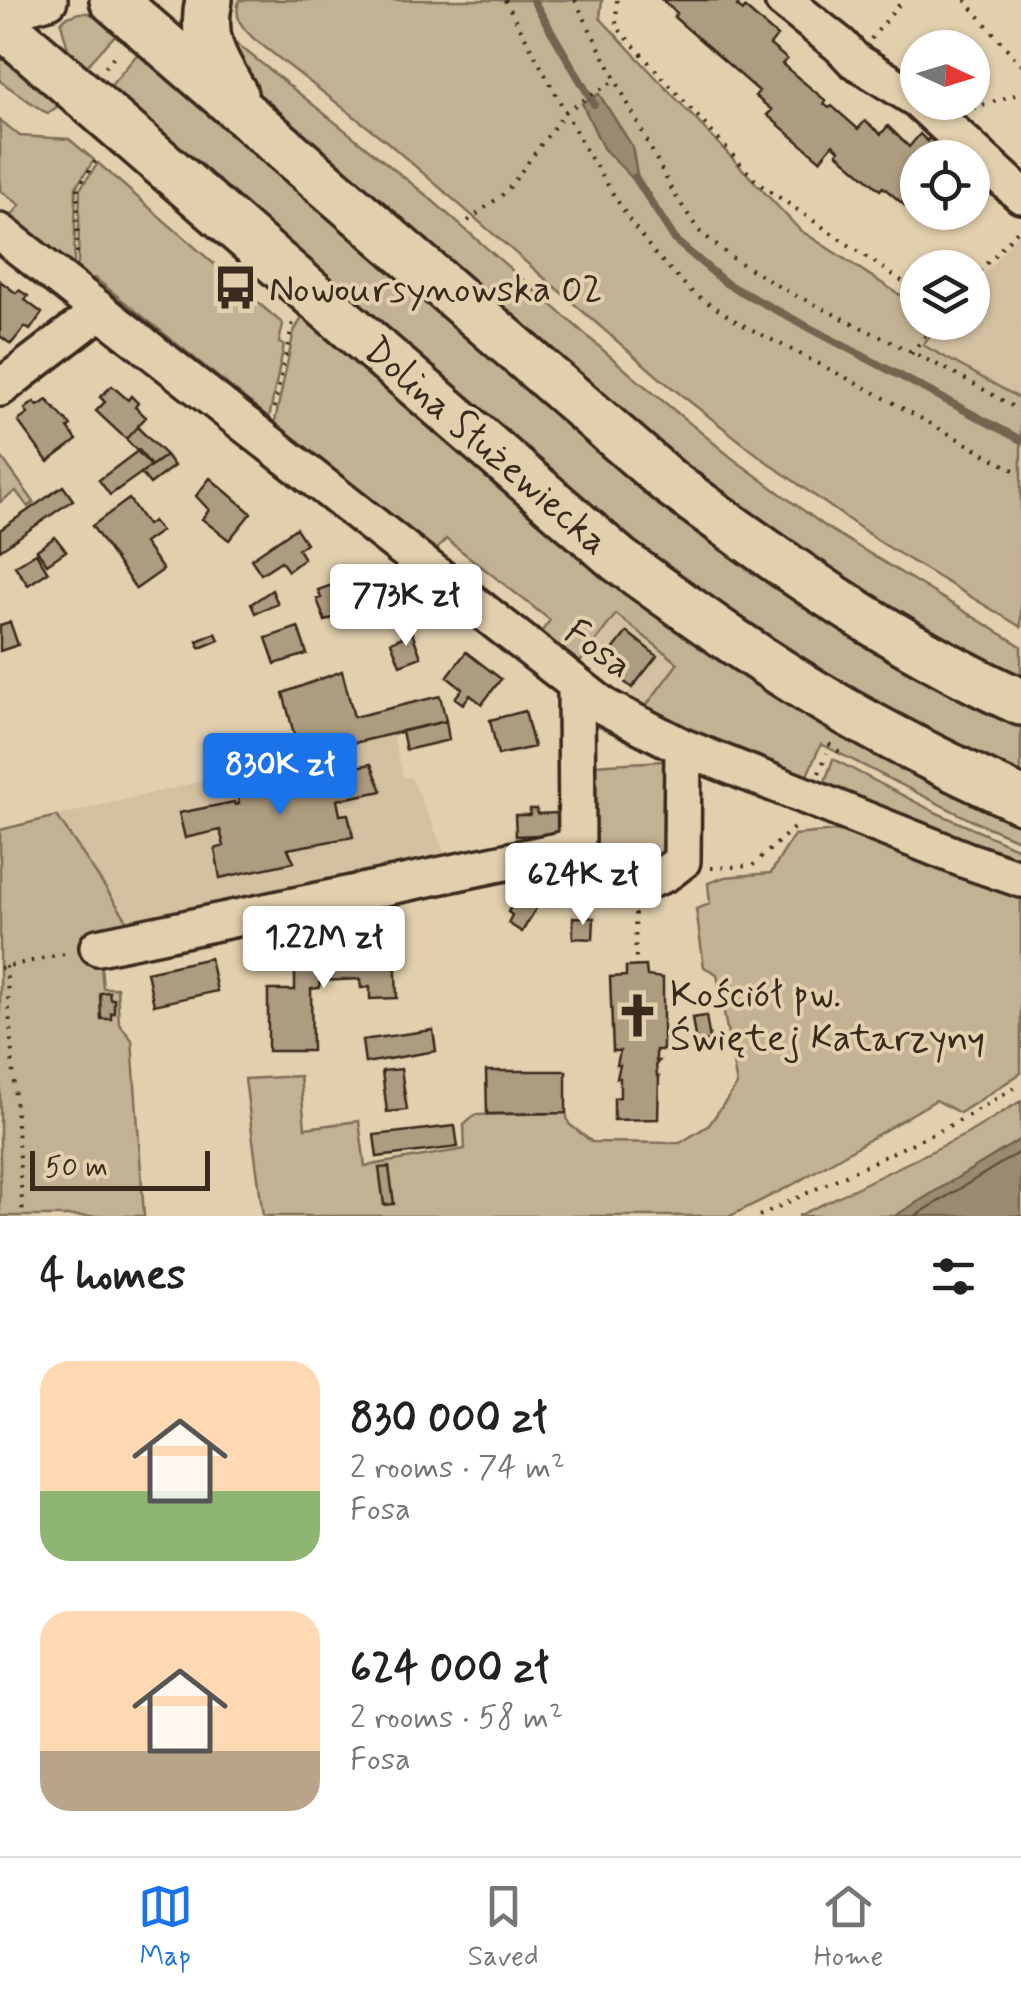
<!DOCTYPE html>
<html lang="en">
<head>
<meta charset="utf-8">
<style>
	body { margin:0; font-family:Mynerve,sans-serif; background:#f6f6f6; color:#222; height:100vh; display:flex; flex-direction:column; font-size:38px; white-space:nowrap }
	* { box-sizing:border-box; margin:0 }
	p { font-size:32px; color:#767676 }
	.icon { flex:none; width:55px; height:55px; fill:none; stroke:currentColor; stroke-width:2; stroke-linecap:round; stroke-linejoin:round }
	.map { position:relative; height:1216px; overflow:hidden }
	.sheet { display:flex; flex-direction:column; background:#fff; flex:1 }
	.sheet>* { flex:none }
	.needle { width:65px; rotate:94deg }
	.buttons { position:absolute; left:900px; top:30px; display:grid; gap:20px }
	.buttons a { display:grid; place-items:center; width:90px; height:90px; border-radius:50%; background:#fff; box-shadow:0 2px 8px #0004; font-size:50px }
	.scale { position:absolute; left:30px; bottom:25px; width:180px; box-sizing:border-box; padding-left:10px; border:5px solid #3b2a1e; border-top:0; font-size:28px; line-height:35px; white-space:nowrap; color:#3b2a1e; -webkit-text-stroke:8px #e1cfad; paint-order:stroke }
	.price { position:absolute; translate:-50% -85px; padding:0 22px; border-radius:10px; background:#fff; color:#222; font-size:32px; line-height:65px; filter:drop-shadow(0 2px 5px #0008) }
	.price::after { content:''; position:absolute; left:50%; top:60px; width:30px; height:22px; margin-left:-15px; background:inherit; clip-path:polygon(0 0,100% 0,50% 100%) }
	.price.selected { background:#1a73e8; color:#fff }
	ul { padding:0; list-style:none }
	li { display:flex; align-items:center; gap:30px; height:250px; padding:0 40px }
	li span { display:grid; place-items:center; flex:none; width:280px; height:200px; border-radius:30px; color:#555 }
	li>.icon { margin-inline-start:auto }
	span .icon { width:120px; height:120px; fill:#fffc; stroke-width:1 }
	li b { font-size:42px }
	h2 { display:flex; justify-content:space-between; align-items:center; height:120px; padding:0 40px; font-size:42px }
	.tab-bar { display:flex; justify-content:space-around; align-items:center; height:140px; border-top:2px solid #e0e0e0; background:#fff; font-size:28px; color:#767676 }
	.tab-bar a { display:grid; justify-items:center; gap:5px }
	.tab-bar .selected { color:#1a73e8 }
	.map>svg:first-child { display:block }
	.built { fill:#d2c0a0 }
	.green { fill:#c3b193; stroke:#7f6e58; stroke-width:2.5 }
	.water { fill:#9b8a71; stroke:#756450; stroke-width:2.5 }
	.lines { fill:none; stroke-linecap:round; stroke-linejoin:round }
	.shore { stroke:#61503f; stroke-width:2.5 }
	.stream { stroke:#756450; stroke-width:8 }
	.building { fill:#ae9c80; stroke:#3b2a1e; stroke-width:2.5 }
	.minor-casing { stroke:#3b2a1e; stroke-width:42 }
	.major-casing { stroke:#3b2a1e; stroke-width:52 }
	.path { stroke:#3b2a1e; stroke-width:4; stroke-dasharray:2.5 8; stroke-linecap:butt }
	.minor { stroke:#e1cfad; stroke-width:35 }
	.major { stroke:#e1cfad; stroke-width:45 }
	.labels { text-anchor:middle; stroke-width:8; stroke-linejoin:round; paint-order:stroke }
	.poi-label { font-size:38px; fill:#3b2a1e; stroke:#e1cfad; text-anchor:start }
	.street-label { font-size:38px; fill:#3b2a1e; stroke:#e1cfad }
</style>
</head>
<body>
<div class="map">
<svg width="1021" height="1216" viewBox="0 0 1021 1216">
	<rect width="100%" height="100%" fill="#e1cfad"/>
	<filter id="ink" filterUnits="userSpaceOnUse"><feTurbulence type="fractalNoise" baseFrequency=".01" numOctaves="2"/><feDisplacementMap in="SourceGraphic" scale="20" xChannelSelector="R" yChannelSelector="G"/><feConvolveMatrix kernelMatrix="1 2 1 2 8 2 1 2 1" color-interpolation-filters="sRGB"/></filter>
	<g filter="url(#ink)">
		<!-- built -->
		<path class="built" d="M1021,230V399L922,345L941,323L972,322L973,287Z
			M616,614L679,663L647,707L628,694L632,687L606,667L602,671L584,657Z
			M393,735L403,777H411L445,853L129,923L57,816Z"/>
		<!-- green -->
		<path class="green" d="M239,0H602L600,18L800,230L917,306L918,322L941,323L923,345L1021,399V627L880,542L767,462L661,379L386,141L253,38C241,26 234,18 239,0Z
			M79,13H89L117,33L85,68L68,49L61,23L65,18Z
			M221,31L426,195L635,378L732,458L826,527L1021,646V677L877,601L717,491L255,94Z
			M140,51L667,510L791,599L882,655L1021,727V775L909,721L781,651L681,578L593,508L108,89Z
			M0,58L24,73L61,104L48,113L43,111L0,81Z
			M0,120L20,136L69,139L94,160L76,187L74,264L67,270L7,222L20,205L0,190Z
			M98,163L228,276L224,283L243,300L249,295L283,324L279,343L284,345L269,418L95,278L84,280L73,272L78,264L80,189Z
			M302,318L315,325L586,558L675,629L834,731L1021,824V841L971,820L821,744L804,782L640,714L678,663L616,614L577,666L537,638L550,620L446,539L433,554L274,426L294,331Z
			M0,455L34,502L28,507L16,491L0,502Z
			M833,759L935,812L1021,850V867L822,790Z
			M664,761L669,857L596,861L591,765Z
			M57,816L129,923L100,954L103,988H117L119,1023L132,1040L144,1216H0V830Z
			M854,829L1021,892V1073L960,1113L936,1100L794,1184L730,1216H263L245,1079L300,1076L305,1128L359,1121L365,1166L465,1149L464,1125L475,1115L566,1113L569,1124L592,1142L680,1143L709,1125L737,1085L717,974L704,967L696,909L710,904L708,883L725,877L771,873L794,835Z
			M1021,1101V1139L895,1216H798L967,1134Z"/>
		<!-- water -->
		<path class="water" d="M599,94L632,146L639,185L603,148L582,103Z
			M1021,1139V1216H895Z"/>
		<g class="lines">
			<!-- shore -->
			<path class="shore" d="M915,1216L1021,1151"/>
			<!-- stream -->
			<path class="stream" d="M533,0L594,104
				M635,177L676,241L727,284L1021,440"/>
		</g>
		<!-- building -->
		<path class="building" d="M662,0H736L740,3L737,6L743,11L745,8L777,36L770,45L787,59L782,64L826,101L824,104L829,108L832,106L858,129L865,121L881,134L888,126L909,147L920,134L927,141L929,138L939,146L929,158H918V212H951L950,215L935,231L883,187L880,190L837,153L839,150L833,144L820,160L767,115L772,110L755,96L759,91L674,17L677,13Z
			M0,281L16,293L19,290L28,296L25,300L42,313L30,330L25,327L11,344L0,336Z
			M112,386L128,400L131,396L138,403L135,407L146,417L126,439L96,411L105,402L100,397Z
			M47,400L71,426L68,428L77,440L48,462L18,421L28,414L25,409L34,402L38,406Z
			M137,427L166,455L151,466L126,439Z
			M139,450L151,466L110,495L99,480Z
			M166,455L174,466L150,484L141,473Z
			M210,478L251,513L229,540L202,519L209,510L196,496Z
			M63,486L73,500L0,550V530Z
			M129,499L147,525L153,521L161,531L144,543L163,570L136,589L92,526Z
			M296,528L306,543L298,549L304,559L288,571L281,561L261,574L251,559Z
			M55,537L66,551L47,564L37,550Z
			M36,553L48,572L28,585L15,566Z
			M346,580L358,608L325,621L317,599L321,598L318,590Z
			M272,590L278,604L255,613L251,604Z
			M10,622L18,645L0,651V625Z
			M298,627L307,654L275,664L266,638Z
			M627,632L657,656L632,688L602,664Z
			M216,633L219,640L200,648L197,641Z
			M412,633L421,657L400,665L391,642Z
			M466,652L501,679L482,704L470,695L463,704L455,698L462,689L447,677Z
			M342,671L354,717L440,696L446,721L300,756L283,693Z
			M525,711L534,747L498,755L490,720Z
			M446,721L449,740L406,750L402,731Z
			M371,764L382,791L337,800L340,815L348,814L353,837L288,849L294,862L220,878L215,849L224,846L220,830L185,838L179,813L234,802L235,805L239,804L236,787L311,771L315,789L320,787L318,775Z
			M530,809H537V814L557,813L558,834L516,836L515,815H530Z
			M530,886L544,895L522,932L508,923L512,915L508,912L520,892L525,895Z
			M573,917L594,918L593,939L573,938Z
			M395,949L397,998L370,999V987L361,988L360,979L320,981L319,988L311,989L312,1051H268V990H295V952L361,950L360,955H368V950Z
			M210,958L217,991L154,1005L147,972Z
			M646,966L647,976L663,978V1050H656V1061H659L656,1064L657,1076H659L658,1119L614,1120V1098L620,1097V1078H617L620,1065H617L620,1051H613L610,977L626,976V967Z
			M109,992L110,999H114V1013H111V1019H101L100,993Z
			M706,1016L710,1040L696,1043L692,1018Z
			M433,1030L436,1051L365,1063L362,1040Z
			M401,1069L407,1110L387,1112L382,1071Z
			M486,1071H566V1113L487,1114Z
			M455,1126L458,1147L377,1157L374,1135Z
			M389,1167L394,1204L384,1205L379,1168Z"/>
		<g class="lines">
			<defs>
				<path id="minor" d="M783,0L840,45L854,60L918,100
					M0,13L49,0
					M920,102L1021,195
					M0,232L605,707L683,747L966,860L1021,879
					M0,388L100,311
					M576,687L577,847C578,856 577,863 583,870C599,888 642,885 662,875C669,872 675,866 682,861L683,747
					M98,947L577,847"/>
				<path id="major" d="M113,0L669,482C780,564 894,645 1021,702
					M209,0C200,39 215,62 234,94
					M0,23L619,560C690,611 760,662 836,706C896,741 958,771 1021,800"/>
			</defs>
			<!-- minor casing -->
			<use href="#minor" class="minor-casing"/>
			<!-- major casing -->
			<use href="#major" class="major-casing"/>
			<!-- path -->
			<path class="path" d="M505,0L587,152L630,221L654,253L693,293L739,323L872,391L1021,474
				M575,0L673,192L699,231L731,257L781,288L958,375L1021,411
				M617,0L616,26L758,183L918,292
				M965,0L1021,65
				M871,39L903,0
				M105,67L118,51
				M973,108L1021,93
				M468,221L506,192L566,111L614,81
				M77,253L78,187L100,155
				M972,279L1021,227
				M911,354L936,322
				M274,408L293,322
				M829,744L841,754L840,759
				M819,773L827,753
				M711,868L752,866L799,823
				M635,913L636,967
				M6,966L23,1216
				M0,968L69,953
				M759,1216L957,1122L1021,1084"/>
			<!-- minor -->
			<use href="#minor" class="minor"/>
			<!-- major -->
			<use href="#major" class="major"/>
		</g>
	</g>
	<!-- icons -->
	<defs>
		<symbol id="bus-bare" viewBox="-9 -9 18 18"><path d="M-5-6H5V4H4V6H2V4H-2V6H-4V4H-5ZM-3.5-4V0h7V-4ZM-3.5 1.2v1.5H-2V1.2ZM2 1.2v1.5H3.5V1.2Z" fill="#3b2a1e" stroke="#e1cfad" stroke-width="2.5" paint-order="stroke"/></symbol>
		<symbol id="church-bare" viewBox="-9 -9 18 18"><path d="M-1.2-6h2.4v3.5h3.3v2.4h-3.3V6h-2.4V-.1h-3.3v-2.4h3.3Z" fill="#3b2a1e" stroke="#e1cfad" stroke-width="2.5" paint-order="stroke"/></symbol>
	</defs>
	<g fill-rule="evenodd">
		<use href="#bus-bare" x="204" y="256" width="63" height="63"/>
		<use href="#church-bare" x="606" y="984" width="63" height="63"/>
	</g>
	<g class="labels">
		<!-- poi labels -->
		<g class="poi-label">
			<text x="269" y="301">Nowoursynowska 02</text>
			<text x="670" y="1006">Kościół pw.<tspan x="670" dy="44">Świętej Katarzyny</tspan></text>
		</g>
		<!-- street labels -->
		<g class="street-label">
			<text transform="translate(487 445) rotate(41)" y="13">Dolina Służewiecka</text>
			<text transform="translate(599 648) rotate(36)" y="13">Fosa</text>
		</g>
	</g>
</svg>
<div class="buttons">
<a><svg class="needle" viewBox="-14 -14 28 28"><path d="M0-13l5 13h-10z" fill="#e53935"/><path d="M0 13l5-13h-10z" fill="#767676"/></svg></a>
<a><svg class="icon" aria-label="locate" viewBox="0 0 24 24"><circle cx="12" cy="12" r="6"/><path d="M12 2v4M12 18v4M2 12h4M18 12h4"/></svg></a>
<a><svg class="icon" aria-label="layers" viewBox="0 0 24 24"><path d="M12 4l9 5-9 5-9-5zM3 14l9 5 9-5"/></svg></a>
</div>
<div class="scale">50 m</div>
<b class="price" style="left:406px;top:649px">773K zł</b>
<b class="price selected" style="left:280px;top:818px">830K zł</b>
<b class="price" style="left:583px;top:928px">624K zł</b>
<b class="price" style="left:324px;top:991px">1.22M zł</b>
</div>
<section class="sheet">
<h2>4 homes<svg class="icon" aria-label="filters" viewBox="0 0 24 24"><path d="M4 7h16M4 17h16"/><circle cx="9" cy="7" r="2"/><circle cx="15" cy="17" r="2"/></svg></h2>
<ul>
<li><span style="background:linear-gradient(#ffd9b3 65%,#8fb573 0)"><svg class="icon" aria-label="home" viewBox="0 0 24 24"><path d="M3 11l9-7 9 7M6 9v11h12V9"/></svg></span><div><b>830 000 zł</b><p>2 rooms · 74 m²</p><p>Fosa</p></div></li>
<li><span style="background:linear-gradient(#ffd9b3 70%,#b9a48a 0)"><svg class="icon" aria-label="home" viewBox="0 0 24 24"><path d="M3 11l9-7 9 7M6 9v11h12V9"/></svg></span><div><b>624 000 zł</b><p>2 rooms · 58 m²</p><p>Fosa</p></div></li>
</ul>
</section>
<nav class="tab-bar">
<a class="selected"><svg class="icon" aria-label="map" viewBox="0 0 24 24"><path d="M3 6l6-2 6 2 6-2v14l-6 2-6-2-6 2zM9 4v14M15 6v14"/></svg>Map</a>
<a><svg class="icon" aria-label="saved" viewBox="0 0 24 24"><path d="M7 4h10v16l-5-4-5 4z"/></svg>Saved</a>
<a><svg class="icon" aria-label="home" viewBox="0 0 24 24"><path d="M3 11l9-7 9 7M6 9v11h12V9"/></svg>Home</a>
</nav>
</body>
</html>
